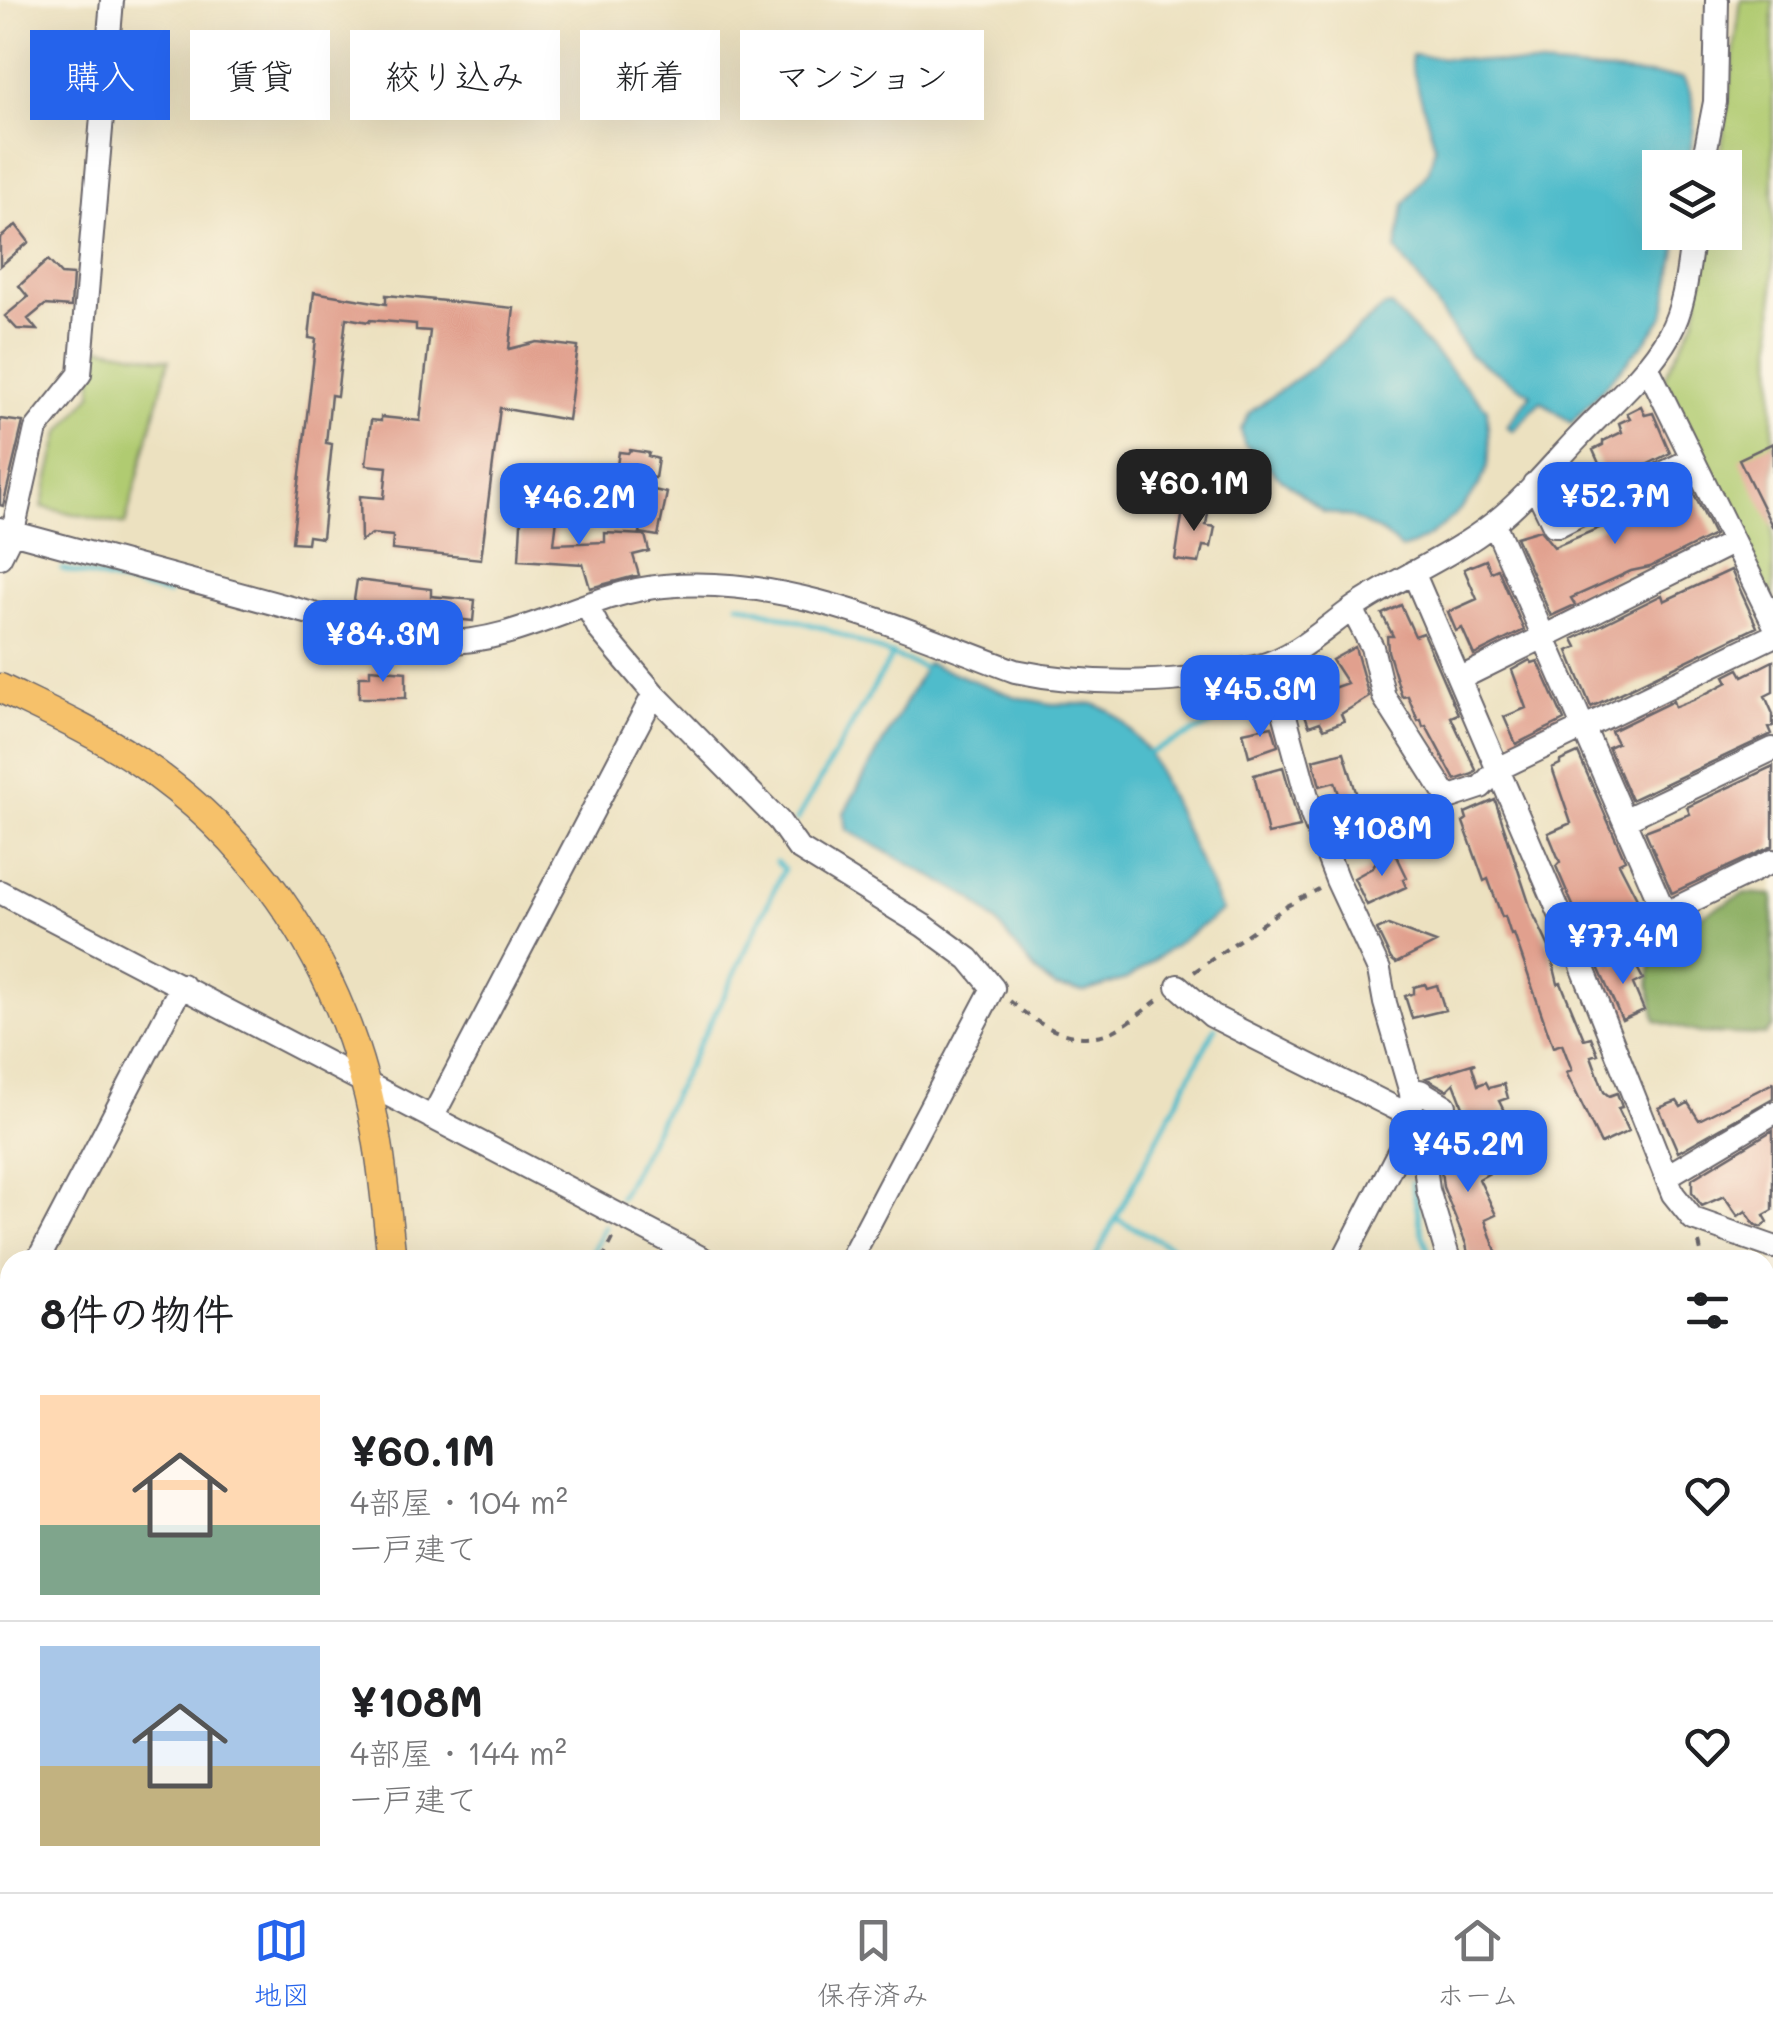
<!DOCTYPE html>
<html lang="ja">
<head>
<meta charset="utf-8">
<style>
	body { margin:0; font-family:Mali,"Klee One",sans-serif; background:#f2f2f2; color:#202124; height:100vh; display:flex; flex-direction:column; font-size:38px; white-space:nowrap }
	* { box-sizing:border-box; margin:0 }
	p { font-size:32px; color:#757577 }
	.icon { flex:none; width:55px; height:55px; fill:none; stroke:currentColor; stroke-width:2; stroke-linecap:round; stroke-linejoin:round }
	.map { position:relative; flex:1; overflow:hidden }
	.details { position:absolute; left:0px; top:1250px; width:1775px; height:642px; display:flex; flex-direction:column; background:#fff; border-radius:30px 30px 0 0; box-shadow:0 10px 40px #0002 }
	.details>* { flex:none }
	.hud { position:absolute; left:30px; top:30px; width:1000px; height:90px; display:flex; gap:20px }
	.fabs { position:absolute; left:1642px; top:150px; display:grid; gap:20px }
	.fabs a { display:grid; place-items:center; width:100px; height:100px; border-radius:0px; background:#fff; box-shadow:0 10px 40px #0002; font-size:50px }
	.price { position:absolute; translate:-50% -85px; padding:0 22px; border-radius:20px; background:#2563eb; color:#fff; font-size:32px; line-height:65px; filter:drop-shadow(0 2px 5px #0008) }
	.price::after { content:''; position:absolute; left:50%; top:60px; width:30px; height:22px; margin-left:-15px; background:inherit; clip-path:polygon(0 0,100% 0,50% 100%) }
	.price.selected { background:#222; color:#fff }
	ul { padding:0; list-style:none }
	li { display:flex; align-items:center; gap:30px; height:250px; padding:0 40px }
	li+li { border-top:2px solid #e0e0e0 }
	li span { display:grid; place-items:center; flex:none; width:280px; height:200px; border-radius:0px; color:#555 }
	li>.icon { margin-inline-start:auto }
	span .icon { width:120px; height:120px; fill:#fffc; stroke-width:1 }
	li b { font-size:42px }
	h2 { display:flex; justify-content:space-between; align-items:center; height:120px; padding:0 40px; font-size:42px }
	.chip { padding:0 35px; border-radius:0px; background:#fff; box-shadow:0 10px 40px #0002; font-size:35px; line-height:90px }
	.chip.selected { background:#2563eb; color:#fff }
	.tabs { display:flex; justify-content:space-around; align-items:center; height:140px; border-top:2px solid #e0e0e0; background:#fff; font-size:28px; color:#757577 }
	.tabs a { display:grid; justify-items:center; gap:5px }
	.tabs .selected { color:#2563eb }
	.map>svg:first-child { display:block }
	.green { fill:#b0cb71; stroke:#697656; stroke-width:2.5 }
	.forest { fill:#8caf63; stroke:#57684f; stroke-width:2.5 }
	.water { fill:#50bccb; stroke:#396f83; stroke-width:2.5 }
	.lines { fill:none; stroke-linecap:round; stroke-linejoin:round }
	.stream { stroke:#50bccb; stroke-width:5 }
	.building { fill:#e1a08e }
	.minor-casing { stroke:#69656a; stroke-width:26 }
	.major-casing { stroke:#69656a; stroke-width:31 }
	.path { stroke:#69656a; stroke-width:4; stroke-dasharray:8 8; stroke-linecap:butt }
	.minor { stroke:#fff; stroke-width:22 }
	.major { stroke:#f6c16b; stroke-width:28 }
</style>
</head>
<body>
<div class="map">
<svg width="1773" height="1892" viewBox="0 0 1773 1892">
	<rect width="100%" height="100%" fill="#fcf5e5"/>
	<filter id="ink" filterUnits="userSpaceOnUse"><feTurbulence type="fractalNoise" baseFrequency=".01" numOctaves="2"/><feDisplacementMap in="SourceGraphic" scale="20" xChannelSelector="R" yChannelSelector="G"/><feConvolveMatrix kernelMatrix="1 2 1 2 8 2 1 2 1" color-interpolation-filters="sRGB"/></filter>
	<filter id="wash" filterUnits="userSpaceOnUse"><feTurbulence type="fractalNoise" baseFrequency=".0048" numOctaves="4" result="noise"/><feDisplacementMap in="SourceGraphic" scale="40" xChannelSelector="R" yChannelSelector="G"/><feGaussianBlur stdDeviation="2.25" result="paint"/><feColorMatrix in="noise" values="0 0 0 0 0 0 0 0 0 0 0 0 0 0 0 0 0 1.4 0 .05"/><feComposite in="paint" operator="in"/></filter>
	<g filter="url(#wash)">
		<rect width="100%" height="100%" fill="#ece1c0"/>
		<!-- green -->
		<path class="green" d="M1741,0H1773V603L1664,378L1695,319L1709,233L1725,232V168L1719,167Z
			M94,346L169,360L125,525L42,507L60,433L92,394Z
			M1765,1541L1773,1544V1767L1765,1760Z"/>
		<!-- forest -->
		<path class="forest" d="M1746,893L1773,895V1027L1765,1035L1700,1033L1656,1021L1649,985L1653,939Z"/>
		<!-- water -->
		<path class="water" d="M1412,55L1683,78C1702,107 1692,136 1688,167L1660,168V232L1679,233L1664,316L1645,342L1571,423L1541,401L1513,431L1507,426L1531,394L1469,355L1425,288L1396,250L1404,205L1429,170L1435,146L1411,64Z
			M1391,306L1487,409C1487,426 1491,448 1488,464C1480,497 1433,541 1401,549L1383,533L1350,517L1323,511L1278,476L1244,444L1241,430L1249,413L1311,368L1384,307Z
			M927,663L1016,697L1051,704H1094L1110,711L1123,722L1150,754L1222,911L1129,978L1084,992L1055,987L1037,973L995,921L971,898L847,830L844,813Z"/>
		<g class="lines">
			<!-- stream -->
			<path class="stream" d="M62,569L168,594
				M739,604L823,628L924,668
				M1149,753L1214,723
				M797,820L893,654
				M1412,1183L1422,1233L1432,1260
				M620,1197L725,994L784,869L776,862
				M1115,1218L1197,1260
				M588,1260L605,1226
				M1094,1260L1215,1028
				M571,1882L580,1892
				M1410,1882L1428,1892"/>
		</g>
		<g id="blocks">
			<!-- building -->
			<path class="building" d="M16,225L29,242L0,266V238Z
				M48,260L61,274L73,275L71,307L45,305L28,319L37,330L17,329L5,316L28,297L19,286Z
				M314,292L386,304V295L514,308L509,349L537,342L578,347L568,420L500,408L481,559L392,550L393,536L372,534L361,541L360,496L384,498L387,467L366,465L371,420L381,421V417L420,421L430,331L416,330V324L370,320L369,322L346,318L337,396L331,395L326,443L332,444L322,538L308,536L307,543L292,542L316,339L309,338Z
				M1641,406L1645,415L1653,413L1670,453L1562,507L1556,494L1601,468L1593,450L1603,445V441L1622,432L1619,423L1630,418L1627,413Z
				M0,419L23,422L3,506L0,505Z
				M1773,443V528L1739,459Z
				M630,450L649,453L648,456L658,459L655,478L616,472L619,452L628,453Z
				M1690,486L1714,535L1650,567L1631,571L1571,598L1575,605L1551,616L1516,537L1540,530L1554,547L1640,511L1636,503L1669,487L1674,495Z
				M645,488L667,493L658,536L640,533L646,504H641Z
				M1184,504L1209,507L1206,525L1215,527L1211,547L1203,546L1199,563L1175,560Z
				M522,505L558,510L554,544L605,542V533L645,535L649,551L633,555L639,575L590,588L583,564L519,560Z
				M1486,560L1491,572L1498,569L1524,630L1474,655L1462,628L1456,631L1448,612L1477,599L1464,569Z
				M1731,570L1757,627L1591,707L1568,651L1577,647L1573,639L1662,595L1664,601Z
				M357,580L431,589V596L475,600L473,621L353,607Z
				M1401,605L1415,636L1423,633L1458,714L1451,717L1476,770L1473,774L1455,780L1426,726L1423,727L1421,720L1418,721L1408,696L1402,697L1388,651L1387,636H1393L1382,614Z
				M1355,647L1369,697L1341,714L1344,721L1324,729L1320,722L1309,726L1304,712L1307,710L1305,703L1311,700L1310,696L1347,683L1332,660Z
				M1530,660L1532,663L1538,661L1564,720L1516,744L1504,717L1526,708L1512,670Z
				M1773,661V692L1765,696L1773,714V726L1769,727L1772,734L1631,800L1608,747L1617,743L1611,731L1673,701L1675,707L1693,700L1728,682L1725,676L1739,669L1743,676Z
				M370,669L406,672V698H359V676H370Z
				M1272,726L1278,746L1249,756L1243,732Z
				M1344,752L1361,809L1346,815L1335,782L1320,786L1313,760Z
				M1578,753L1625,860L1619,863L1642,908L1586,936L1556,866L1560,862L1548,833L1571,823L1552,768L1560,764V761Z
				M1773,766V846L1672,893L1645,831L1690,814L1687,807Z
				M1283,767L1300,827L1268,834L1254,775Z
				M1495,800L1531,909L1549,947L1558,984L1561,983L1584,1039L1591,1037L1598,1054L1591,1056L1604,1092L1609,1096L1617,1093L1622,1107L1618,1108L1629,1131L1601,1144L1566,1072L1572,1070L1562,1044L1553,1047L1514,934L1511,935L1505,916L1502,917L1488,879L1484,881L1463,822L1467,819L1465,813Z
				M1359,815L1366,837L1340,846L1332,825Z
				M1394,850L1407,877L1403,880L1406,887L1367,905L1354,878L1372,868L1379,857Z
				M1388,925L1436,943L1396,963L1391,959L1377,930Z
				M1613,960L1616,966L1633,960L1643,979L1633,984L1644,1010L1622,1020L1598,967Z
				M1425,984L1427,988L1437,985L1445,1010L1412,1018L1405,996L1414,993V987Z
				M1475,1063L1472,1066L1478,1085L1486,1082L1489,1088L1504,1084L1508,1098L1499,1101L1504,1111L1470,1131L1463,1119L1467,1117L1454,1083L1447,1090L1426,1078Z
				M1773,1083V1098L1678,1152L1659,1108L1677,1101L1681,1107L1688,1103L1699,1120Z
				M1773,1130V1210L1764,1215L1768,1222L1761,1227L1754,1224L1746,1211L1738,1216L1724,1196L1702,1206L1692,1193V1179Z
				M1456,1133L1472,1168L1498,1154L1504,1165L1479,1179L1496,1215L1485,1220L1497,1254L1489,1257L1491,1260H1469L1466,1244L1443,1187L1437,1137Z"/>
		</g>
	</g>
	<g filter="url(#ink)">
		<use href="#blocks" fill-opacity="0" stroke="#69656a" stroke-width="2.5"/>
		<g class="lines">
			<defs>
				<path id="minor" d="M1702,168L1715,102L1717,0
					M1647,366L1773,622
					M1534,484L1554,525H1559L1692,459
					M1494,523L1665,914
					M0,529L376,631C398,635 421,642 444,642C520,643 589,592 664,586C787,575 902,629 1015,671C1092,687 1186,685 1263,665C1296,656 1324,629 1352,609C1397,578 1451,557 1494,523C1525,499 1552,465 1579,437C1609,405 1648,373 1669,335C1686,304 1688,267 1693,232
					M0,557L13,531L36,429L80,374L112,0
					M1413,572L1578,956L1673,1194L1693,1219L1773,1247
					M587,606L599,629L654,694L779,821L798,848L924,926L969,959L993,988L850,1260
					M1352,609L1372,647L1384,697L1448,798L1481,787L1498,769L1773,636
					M1265,665L1279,694L1312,815L1337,880L1379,970L1385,1003L1411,1093L1413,1124L1422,1140L1428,1190L1449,1260
					M1459,679L1732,543
					M1624,820L1773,749
					M0,892L705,1260
					M1578,956L1773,861
					M1178,986L1212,1016L1399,1110L1413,1124L1343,1260
					M1411,1093L1420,1091L1445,1106
					M432,1118L654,694
					M1667,1176L1773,1113
					M38,1260L182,985
					M0,1333L10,1314
					M1765,1459L1773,1447
					M0,1525L10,1526
					M1765,1535L1773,1538
					M1765,1835L1773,1839
					M0,1850L7,1892
					M737,1882L758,1892
					M906,1882L932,1892
					M1609,1882L1643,1892
					M1278,1892L1283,1882
					M1543,1892L1548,1882
					M1657,1892L1661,1882"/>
				<path id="major" d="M0,688C45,710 92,731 135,759C249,835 328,947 364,1079C381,1138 385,1200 392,1260
					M457,1882L458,1892"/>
			</defs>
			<!-- minor casing -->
			<use href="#minor" class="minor-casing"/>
			<!-- major casing -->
			<use href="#major" class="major-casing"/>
			<!-- path -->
			<path class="path" d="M1194,972L1287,906L1319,889
				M1010,1001C1038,1025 1072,1047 1111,1032C1128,1025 1147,1007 1163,996
				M1699,1243L1703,1260
				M602,1260L616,1233
				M0,1797L10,1795"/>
			<!-- minor -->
			<use href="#minor" class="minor"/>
			<!-- major -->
			<use href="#major" class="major"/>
		</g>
	</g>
</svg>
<div class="fabs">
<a><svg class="icon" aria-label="layers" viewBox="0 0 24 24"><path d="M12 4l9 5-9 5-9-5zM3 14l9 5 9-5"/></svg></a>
</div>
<b class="price selected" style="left:1194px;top:534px">¥60.1M</b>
<b class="price" style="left:1615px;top:547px">¥52.7M</b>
<b class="price" style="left:579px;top:548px">¥46.2M</b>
<b class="price" style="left:383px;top:685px">¥84.3M</b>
<b class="price" style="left:1260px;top:740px">¥45.3M</b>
<b class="price" style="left:1382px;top:879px">¥108M</b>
<b class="price" style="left:1623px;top:987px">¥77.4M</b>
<b class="price" style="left:1468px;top:1195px">¥45.2M</b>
<div class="hud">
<a class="chip selected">購入</a>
<a class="chip">賃貸</a>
<a class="chip">絞り込み</a>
<a class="chip">新着</a>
<a class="chip">マンション</a>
</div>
<section class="details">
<h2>8件の物件<svg class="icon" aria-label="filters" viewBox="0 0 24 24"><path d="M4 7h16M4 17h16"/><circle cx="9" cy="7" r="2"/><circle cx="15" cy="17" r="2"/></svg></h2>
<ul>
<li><span style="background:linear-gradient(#ffd9b3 65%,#7fa58c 0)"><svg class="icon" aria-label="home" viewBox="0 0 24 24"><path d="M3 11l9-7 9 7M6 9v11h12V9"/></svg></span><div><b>¥60.1M</b><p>4部屋 · 104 m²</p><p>一戸建て</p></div><svg class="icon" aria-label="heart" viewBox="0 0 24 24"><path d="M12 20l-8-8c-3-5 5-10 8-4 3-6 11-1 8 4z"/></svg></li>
<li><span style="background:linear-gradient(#a9c7e8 60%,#c2b280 0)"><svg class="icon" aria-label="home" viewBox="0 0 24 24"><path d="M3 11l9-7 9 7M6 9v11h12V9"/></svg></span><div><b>¥108M</b><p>4部屋 · 144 m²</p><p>一戸建て</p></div><svg class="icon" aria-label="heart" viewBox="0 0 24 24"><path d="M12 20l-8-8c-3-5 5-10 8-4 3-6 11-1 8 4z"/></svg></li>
</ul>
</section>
</div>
<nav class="tabs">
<a class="selected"><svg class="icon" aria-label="map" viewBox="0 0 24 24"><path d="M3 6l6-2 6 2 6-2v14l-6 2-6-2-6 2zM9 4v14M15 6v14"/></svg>地図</a>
<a><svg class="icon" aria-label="saved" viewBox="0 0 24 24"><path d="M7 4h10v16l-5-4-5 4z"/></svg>保存済み</a>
<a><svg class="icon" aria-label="home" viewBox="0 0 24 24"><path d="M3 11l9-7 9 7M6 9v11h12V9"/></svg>ホーム</a>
</nav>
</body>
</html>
